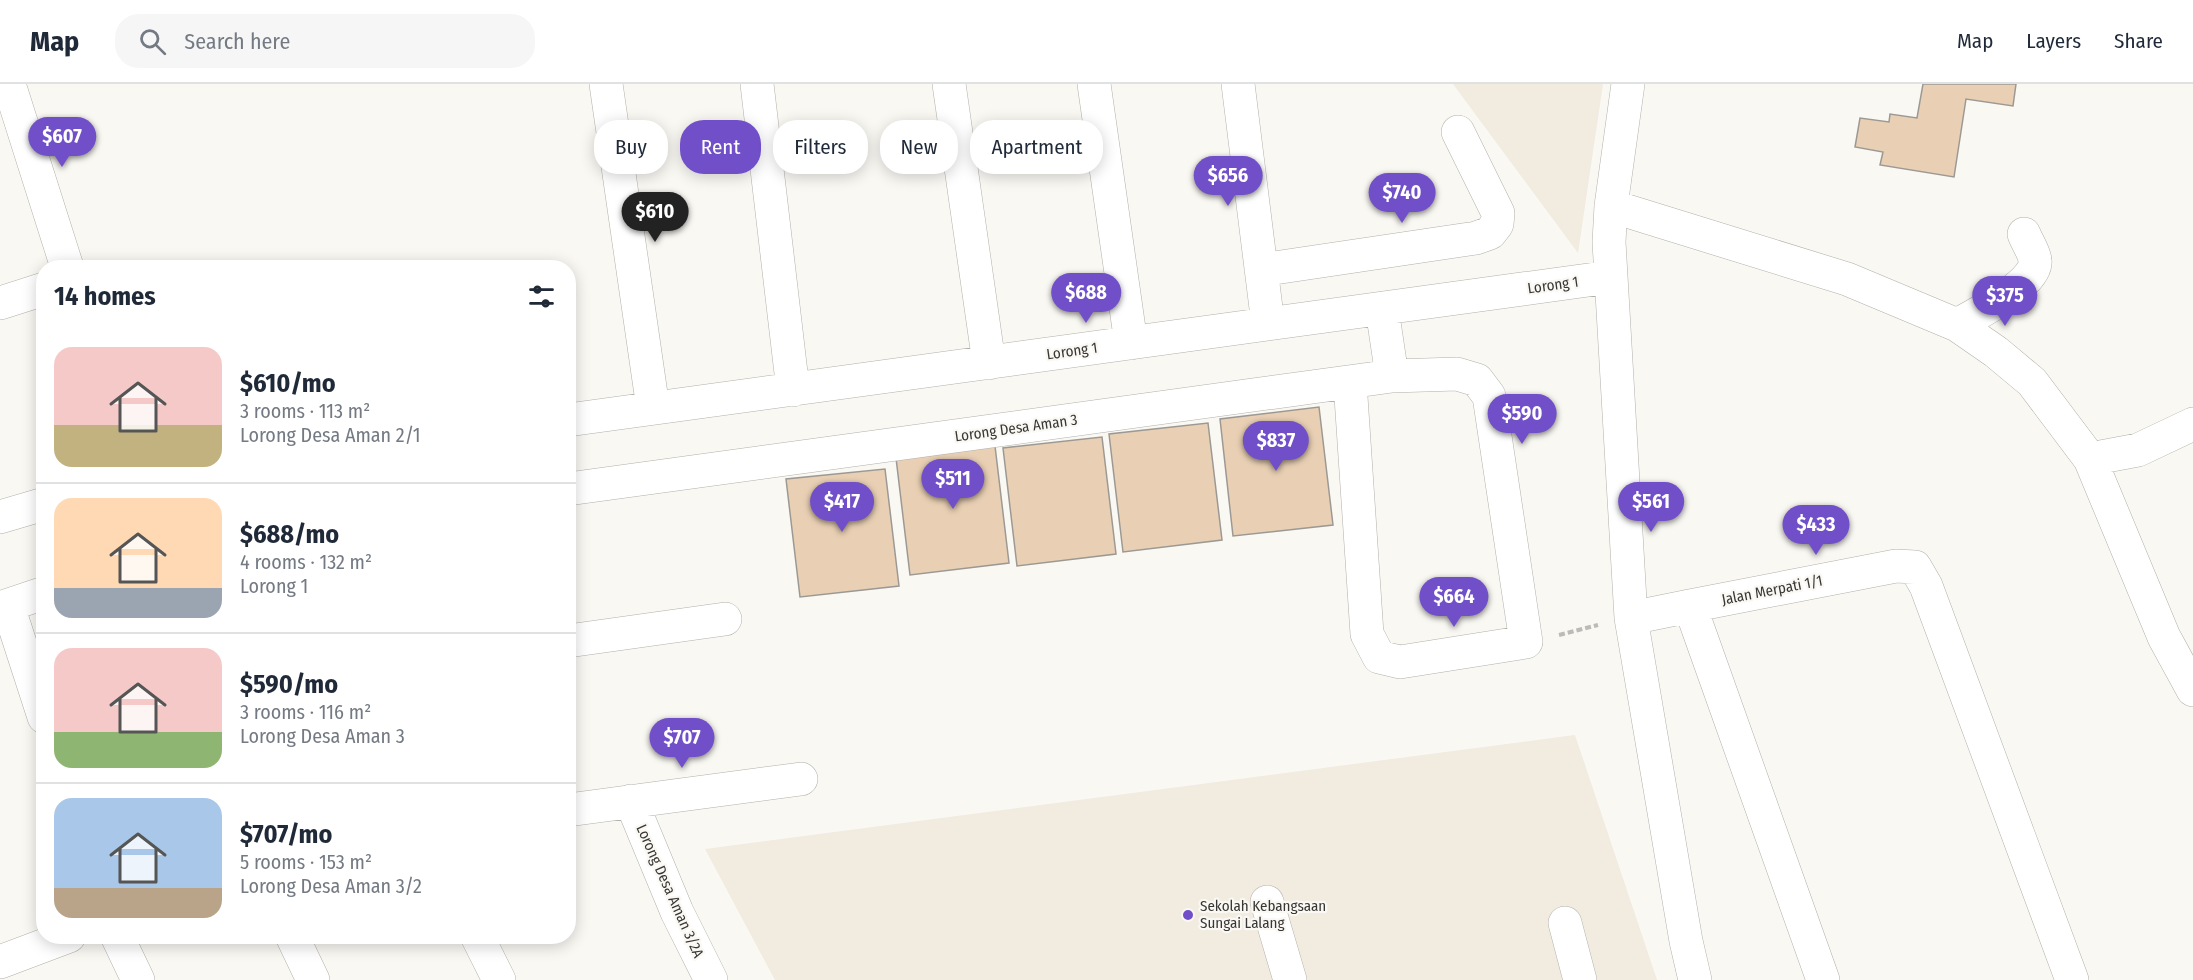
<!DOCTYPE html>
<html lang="en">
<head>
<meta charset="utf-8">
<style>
	body { margin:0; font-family:"Fira Sans Condensed",sans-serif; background:#f6f6f7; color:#1f2937; height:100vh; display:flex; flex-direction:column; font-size:22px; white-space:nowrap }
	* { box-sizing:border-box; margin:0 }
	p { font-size:20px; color:#747a83 }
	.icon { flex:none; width:33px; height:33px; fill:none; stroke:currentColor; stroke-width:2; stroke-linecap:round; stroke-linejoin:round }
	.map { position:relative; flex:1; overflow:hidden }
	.sheet { position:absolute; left:36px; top:176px; width:540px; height:684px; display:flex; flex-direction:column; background:#fff; border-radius:24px; box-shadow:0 3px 15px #0003 }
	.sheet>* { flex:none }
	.banner { position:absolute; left:594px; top:36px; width:570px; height:54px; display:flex; gap:12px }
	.price { position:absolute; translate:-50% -51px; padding:0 14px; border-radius:21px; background:#704fc9; color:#fff; font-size:20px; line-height:39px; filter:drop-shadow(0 2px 3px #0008) }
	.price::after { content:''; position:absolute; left:50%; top:36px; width:18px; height:14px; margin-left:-9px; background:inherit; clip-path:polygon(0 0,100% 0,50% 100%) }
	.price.on { background:#222; color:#fff }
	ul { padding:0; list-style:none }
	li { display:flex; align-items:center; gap:18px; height:150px; padding:0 18px }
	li+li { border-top:2px solid #e0e1e3 }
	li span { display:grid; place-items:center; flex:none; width:168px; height:120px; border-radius:18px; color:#555 }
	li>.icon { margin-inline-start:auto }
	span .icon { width:72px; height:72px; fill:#fffc; stroke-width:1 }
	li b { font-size:26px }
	h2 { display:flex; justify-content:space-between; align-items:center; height:72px; padding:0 18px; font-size:26px }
	.tag { padding:0 21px; border-radius:24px; background:#fff; box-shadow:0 3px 15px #0003; font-size:21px; line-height:54px }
	.tag.on { background:#704fc9; color:#fff }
	header { display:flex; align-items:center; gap:36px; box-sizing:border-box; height:84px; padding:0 30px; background:#fff; border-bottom:2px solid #e0e1e3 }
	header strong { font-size:28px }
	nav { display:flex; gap:33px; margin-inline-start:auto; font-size:21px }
	.search { width:420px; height:54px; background:#f6f6f7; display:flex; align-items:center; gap:15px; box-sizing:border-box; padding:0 21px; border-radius:24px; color:#747a83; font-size:22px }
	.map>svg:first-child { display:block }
	.built { fill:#f1ebe0 }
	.building { fill:#e9d0b4; stroke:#9c9995; stroke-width:1.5 }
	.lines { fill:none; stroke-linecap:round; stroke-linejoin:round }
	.minor-casing { stroke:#b2b0ab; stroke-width:34 }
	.path { stroke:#bdbbb7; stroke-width:4; stroke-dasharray:6 3; stroke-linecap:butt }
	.minor { stroke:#fff; stroke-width:33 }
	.poi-dot { fill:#704fc9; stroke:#faf8f3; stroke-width:2 }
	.labels { text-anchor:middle; stroke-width:4.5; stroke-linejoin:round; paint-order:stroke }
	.street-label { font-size:15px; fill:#383735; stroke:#faf8f3 }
	.poi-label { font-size:15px; fill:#383735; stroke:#faf8f3; text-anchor:start }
</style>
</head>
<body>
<header>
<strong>Map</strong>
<div class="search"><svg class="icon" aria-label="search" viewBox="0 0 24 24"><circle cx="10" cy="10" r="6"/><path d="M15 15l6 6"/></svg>Search here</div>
<nav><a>Map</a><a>Layers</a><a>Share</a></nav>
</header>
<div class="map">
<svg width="2193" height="896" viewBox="0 0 2193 896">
	<rect width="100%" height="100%" fill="#faf8f3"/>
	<!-- built -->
	<path class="built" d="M1453,0H1603L1578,169Z
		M1575,651L1657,896H775L705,765Z"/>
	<!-- building -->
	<path class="building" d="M1923,0H2016L2013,22L1966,15L1954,93L1880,81L1883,68L1855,63L1860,34L1889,38L1890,30L1917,34Z
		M1319,323L1333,441L1233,452L1220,335Z
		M1208,339L1222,456L1123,468L1109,350Z
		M1102,353L1116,470L1017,482L1003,364Z
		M995,362L1009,479L910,491L896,374Z
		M885,385L899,502L800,513L786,395Z"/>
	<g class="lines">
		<defs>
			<path id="minor" d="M9,0L67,183
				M606,0L653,324
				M757,0L793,306
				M949,0L989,279
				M1094,0L1131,259
				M1238,0L1268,240
				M1628,0L1611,122L1609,158L1631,534L1686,857L1695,896
				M1611,122L1847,195L1957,241L1996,268L2032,298L2090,375L2164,553L2193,606
				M1261,186L1476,154L1490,149L1497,140L1498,129L1458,48
				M0,219L44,205
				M1382,225L1392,292
				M1957,241C1974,231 2039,199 2035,176C2034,168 2027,158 2024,150
				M568,336L1610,193
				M2090,375L2138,366L2193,340
				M568,405L1392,292L1457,290L1477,296L1489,312L1526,558L1400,578L1379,573L1367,550L1350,298
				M0,433L44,420
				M8,522L44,633
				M0,524L44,509
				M1631,534L1690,522
				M568,557L725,535
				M631,717L677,828L711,896
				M568,726L801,695
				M1267,818L1290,896
				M1565,839L1580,896
				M117,852L138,896
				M292,852L313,896
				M477,852L499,896
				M0,878L69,852
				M1823,896L1690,522L1896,482L1915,483L1926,502L2072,896"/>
		</defs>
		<!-- minor casing -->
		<use href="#minor" class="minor-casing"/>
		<!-- path -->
		<path class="path" d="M1559,551L1598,541"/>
		<!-- minor -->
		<use href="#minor" class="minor"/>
	</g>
	<!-- markers -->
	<circle class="poi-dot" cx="1188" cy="831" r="6"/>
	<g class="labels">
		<!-- street labels -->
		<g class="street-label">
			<text transform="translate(1553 201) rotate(-8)" y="5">Lorong 1</text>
			<text transform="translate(1072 267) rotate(-8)" y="5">Lorong 1</text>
			<text transform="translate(1016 344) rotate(-8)" y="5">Lorong Desa Aman 3</text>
			<text transform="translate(1772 506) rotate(-11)" y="5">Jalan Merpati 1/1</text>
			<text transform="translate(670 807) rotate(66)" y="5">Lorong Desa Aman 3/2A</text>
		</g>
		<!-- poi labels -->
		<g class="poi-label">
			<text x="1200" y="827">Sekolah Kebangsaan<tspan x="1200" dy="17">Sungai Lalang</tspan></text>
		</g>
	</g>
</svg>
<b class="price" style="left:62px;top:84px">$607</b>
<b class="price" style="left:1228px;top:123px">$656</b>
<b class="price" style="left:1402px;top:140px">$740</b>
<b class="price on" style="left:655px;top:159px">$610</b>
<b class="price" style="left:1086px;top:240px">$688</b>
<b class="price" style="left:2005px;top:243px">$375</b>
<b class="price" style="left:1522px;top:361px">$590</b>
<b class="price" style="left:1276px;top:388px">$837</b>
<b class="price" style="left:953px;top:426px">$511</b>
<b class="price" style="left:842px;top:449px">$417</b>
<b class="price" style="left:1651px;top:449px">$561</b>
<b class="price" style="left:1816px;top:472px">$433</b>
<b class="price" style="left:1454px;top:544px">$664</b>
<b class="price" style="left:682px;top:685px">$707</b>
<div class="banner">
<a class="tag">Buy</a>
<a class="tag on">Rent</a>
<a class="tag">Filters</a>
<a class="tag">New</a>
<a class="tag">Apartment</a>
</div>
<section class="sheet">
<h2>14 homes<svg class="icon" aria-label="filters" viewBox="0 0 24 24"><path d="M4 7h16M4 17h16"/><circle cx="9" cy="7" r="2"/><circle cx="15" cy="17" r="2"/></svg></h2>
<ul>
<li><span style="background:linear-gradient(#f6c9c9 65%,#c2b280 0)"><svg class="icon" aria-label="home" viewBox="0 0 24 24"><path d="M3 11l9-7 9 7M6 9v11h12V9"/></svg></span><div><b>$610/mo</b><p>3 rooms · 113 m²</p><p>Lorong Desa Aman 2/1</p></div></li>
<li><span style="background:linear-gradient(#ffd9b3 75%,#9aa5b1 0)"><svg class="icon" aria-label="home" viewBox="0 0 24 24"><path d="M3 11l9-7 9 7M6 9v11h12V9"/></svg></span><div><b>$688/mo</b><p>4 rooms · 132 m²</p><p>Lorong 1</p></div></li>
<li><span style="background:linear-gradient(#f6c9c9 70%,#8fb573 0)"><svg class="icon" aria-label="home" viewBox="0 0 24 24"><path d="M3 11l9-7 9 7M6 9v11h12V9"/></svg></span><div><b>$590/mo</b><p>3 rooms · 116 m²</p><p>Lorong Desa Aman 3</p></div></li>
<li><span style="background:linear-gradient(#a9c7e8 75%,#b9a48a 0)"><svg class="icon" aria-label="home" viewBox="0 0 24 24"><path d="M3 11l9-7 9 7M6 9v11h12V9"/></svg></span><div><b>$707/mo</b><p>5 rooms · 153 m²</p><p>Lorong Desa Aman 3/2</p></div></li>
</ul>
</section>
</div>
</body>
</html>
